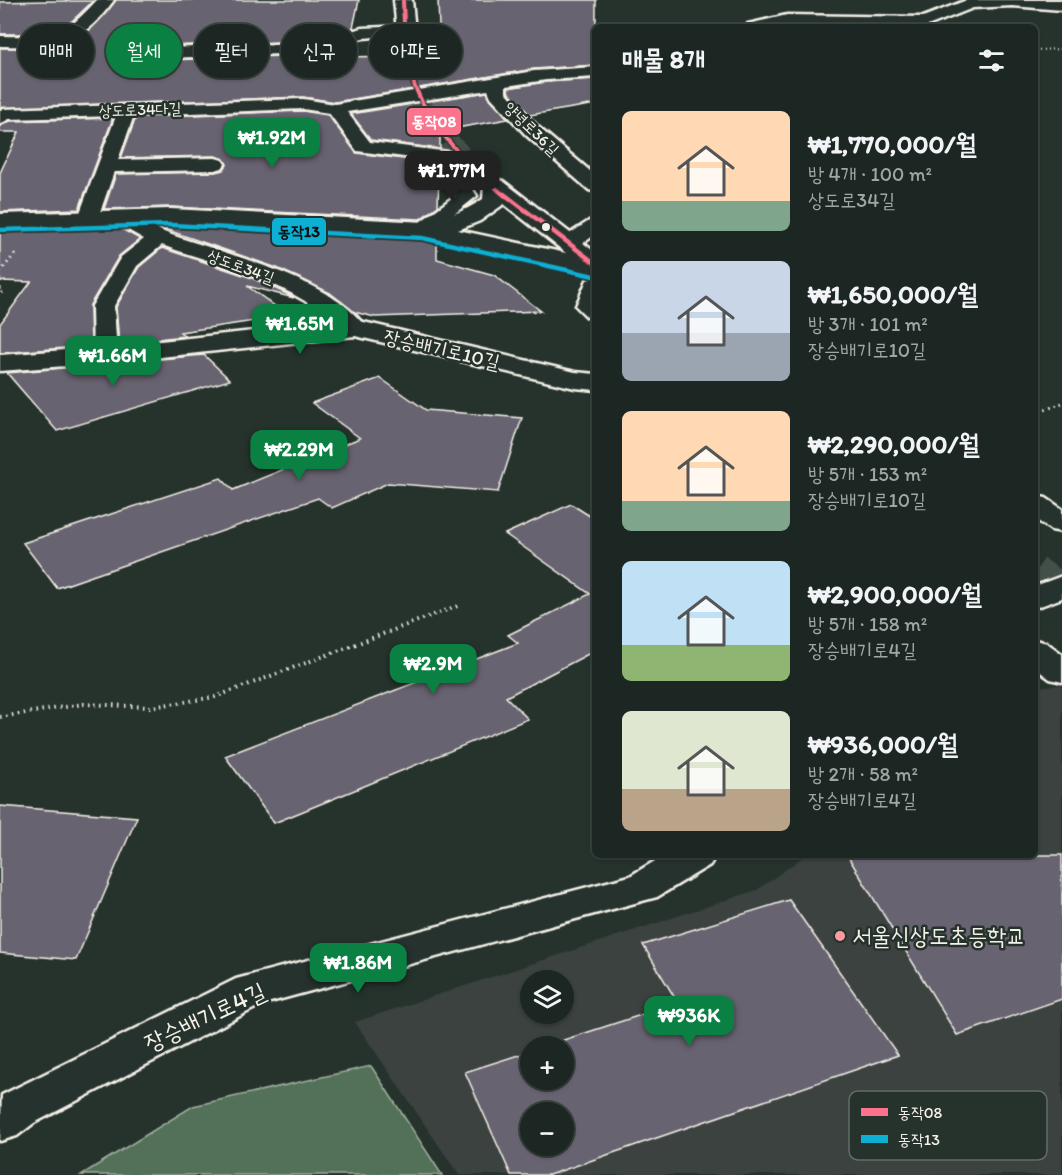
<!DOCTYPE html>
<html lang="ko">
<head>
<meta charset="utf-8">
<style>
	body { margin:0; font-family:Itim,"Poor Story",sans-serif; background:#29322f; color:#f1f3f6; height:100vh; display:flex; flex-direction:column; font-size:22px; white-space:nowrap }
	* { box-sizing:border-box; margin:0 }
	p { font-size:20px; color:#a0a5a5 }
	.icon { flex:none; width:33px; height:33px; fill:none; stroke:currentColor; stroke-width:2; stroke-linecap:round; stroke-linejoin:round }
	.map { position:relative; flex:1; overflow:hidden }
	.side { position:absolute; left:592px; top:24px; width:446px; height:834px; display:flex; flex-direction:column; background:#1c2622; border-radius:9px; box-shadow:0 2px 4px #0004,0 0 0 2px #3a4340 }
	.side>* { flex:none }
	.hud { position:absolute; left:18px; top:24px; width:484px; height:54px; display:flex; gap:12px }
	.tools { position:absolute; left:520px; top:970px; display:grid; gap:12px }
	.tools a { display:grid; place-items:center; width:54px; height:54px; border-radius:50%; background:#1c2622; box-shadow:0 2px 4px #0004,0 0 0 2px #3a4340; font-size:30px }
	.price { position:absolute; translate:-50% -51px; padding:0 14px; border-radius:12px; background:#0b8043; color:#fff; font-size:20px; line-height:39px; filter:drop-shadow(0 2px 3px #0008) }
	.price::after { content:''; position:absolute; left:50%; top:36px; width:18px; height:14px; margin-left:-9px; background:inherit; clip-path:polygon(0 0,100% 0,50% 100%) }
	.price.active { background:#222; color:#fff }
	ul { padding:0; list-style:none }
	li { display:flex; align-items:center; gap:18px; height:150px; padding:0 30px }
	li span { display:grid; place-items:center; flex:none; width:168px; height:120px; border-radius:9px; color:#555 }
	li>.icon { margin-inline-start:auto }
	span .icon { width:72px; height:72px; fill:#fffc; stroke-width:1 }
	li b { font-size:26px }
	h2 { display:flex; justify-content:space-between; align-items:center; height:72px; padding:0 30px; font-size:26px }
	.pill { padding:0 21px; border-radius:27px; background:#1c2622; box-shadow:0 2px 4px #0004,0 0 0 2px #3a4340; font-size:21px; line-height:54px }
	.pill.active { background:#0b8043; color:#fff }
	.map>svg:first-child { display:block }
	.built { fill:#3a4241; fill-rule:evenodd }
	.green { fill:#527058; stroke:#a3b0a0; stroke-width:1.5 }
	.building { fill:#67646f; stroke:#f4f1e8; stroke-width:1.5; fill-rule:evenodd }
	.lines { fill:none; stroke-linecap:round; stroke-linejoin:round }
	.secondary-tunnel-far1 { stroke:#455049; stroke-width:20; stroke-dasharray:20 10; stroke-linecap:butt }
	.secondary-tunnel { stroke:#455049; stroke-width:33; stroke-dasharray:33 16; stroke-linecap:butt }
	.lane-casing { stroke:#f4f1e8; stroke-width:5 }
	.street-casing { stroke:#f4f1e8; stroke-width:5 }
	.secondary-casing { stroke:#f4f1e8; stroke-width:5 }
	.path-far2 { stroke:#f4f1e8; stroke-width:2; stroke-dasharray:1 3; stroke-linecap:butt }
	.path-far1 { stroke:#f4f1e8; stroke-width:3; stroke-dasharray:1.5 4; stroke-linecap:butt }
	.path { stroke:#f4f1e8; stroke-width:4; stroke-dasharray:1.5 4.5; stroke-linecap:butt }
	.lane { fill:#26332d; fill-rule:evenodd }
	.street { fill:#26332d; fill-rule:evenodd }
	.secondary { fill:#26332d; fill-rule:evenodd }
	.bus-1-far1-casing { stroke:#26332d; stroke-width:7 }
	.bus-1-casing { stroke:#26332d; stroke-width:8 }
	.bus-2-casing { stroke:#26332d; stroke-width:8 }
	.bus-1-far1 { stroke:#fc738d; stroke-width:4 }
	.bus-1 { stroke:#fc738d; stroke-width:4.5 }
	.bus-2 { stroke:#0dafd3; stroke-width:4.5 }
	.bus-dot { fill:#f4f1e8; stroke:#26332d; stroke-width:2 }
	.poi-dot { fill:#ff9aa2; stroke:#26332d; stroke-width:2 }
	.labels { text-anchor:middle; stroke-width:5; stroke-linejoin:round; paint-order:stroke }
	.far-street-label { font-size:16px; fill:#f4f1e8; stroke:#26332d }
	.street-label { font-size:20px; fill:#f4f1e8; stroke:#26332d }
	.near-poi-label { font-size:24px; fill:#f4f1e8; stroke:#26332d; text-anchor:start }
	.near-street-label { font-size:24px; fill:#f4f1e8; stroke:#26332d }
	.key { fill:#26332d; stroke:#646c65; stroke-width:1.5 }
	.key-label { font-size:16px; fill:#f4f1e8 }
	.line-badge { stroke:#26332d; stroke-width:2 }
	.badge-label { font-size:16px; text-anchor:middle; font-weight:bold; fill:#fff }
	.pale-badge-label { font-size:16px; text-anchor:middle; font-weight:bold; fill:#111 }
</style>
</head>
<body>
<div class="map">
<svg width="1062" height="1175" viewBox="0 0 1062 1175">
	<rect width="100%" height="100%" fill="#26332d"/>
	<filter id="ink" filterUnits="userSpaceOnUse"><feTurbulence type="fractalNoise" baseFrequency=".0167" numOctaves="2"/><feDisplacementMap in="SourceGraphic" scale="12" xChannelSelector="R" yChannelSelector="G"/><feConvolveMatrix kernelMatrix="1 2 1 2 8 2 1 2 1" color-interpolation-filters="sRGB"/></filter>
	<g filter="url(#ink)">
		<!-- built -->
		<path class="built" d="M1062,685V1175H459L355,1022L757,890L806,855H1035V687ZM531,981H564V1014H531ZM531,1047H564V1080H531ZM531,1113H564V1146H531Z"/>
		<!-- green -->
		<path class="green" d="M371,1066L442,1175H81L193,1106Z"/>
		<!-- building -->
		<path class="building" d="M116,0H359L353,28L308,41L167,46L123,52L113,60L123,66L167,60L309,55L350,44L347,57L440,55L438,0H596V65L534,69L335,102L303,97L0,108V48H36L65,43L91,29Z
			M47,1H93L72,21L54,32L33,34H0V2Z
			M596,79V104L530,115L508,91V88L546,82Z
			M487,92L508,119L440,131V149L371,140L351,114Z
			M303,111L328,115L357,153L435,163L439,171L438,206L420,219L171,207L104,209L116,174L215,172L223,170L227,165L224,159L215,156L121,158L136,117Z
			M113,118L79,209L0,212V173L19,132H0V126L10,121Z
			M171,225L423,238L437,241V259L494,275L541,311L375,317L354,312L330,293L277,268L156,226Z
			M118,227L140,239L119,256L90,305L91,346L0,353V324L31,282L0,281V230Z
			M162,248L252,278L287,294L294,298L247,286L289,316L180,332L185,336L119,343L116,307L139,267Z
			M204,355L230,380L57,431L7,373Z
			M380,378L426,410L522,418L498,492L388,483L332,508L318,498L57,588L23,543L221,478L233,490L360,438L312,403Z
			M571,504L596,520V650L506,697L528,719L274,823L225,756L518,643L508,635L590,594L505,534Z
			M0,806L137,817L76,960L0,953Z
			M847,855H1062V999L957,1035Z
			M789,900L898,1055L549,1175H511L465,1072L531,1051V1080H564V1047H542L678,1003L643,945ZM531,1113H564V1146H531Z"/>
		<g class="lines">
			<!-- secondary-tunnel-far1 -->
			<path class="secondary-tunnel-far1" d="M406,31C409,49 410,68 415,86C427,127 465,158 495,186"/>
			<!-- secondary-tunnel -->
			<path class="secondary-tunnel" d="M1035,572L1062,591"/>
			<defs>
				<path id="lane" d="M97,0H114C79,48 55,47 0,46V36C54,37 59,41 97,0Z
					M967,0H1062V10L1012,6L973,8L925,27L787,25L746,27L748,24L787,15L923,17Z
					M406,26L414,31L412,34L363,38L309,53L167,58L123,64L115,59L123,54L167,48L308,43L362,28Z
					M596,67V77L546,80L506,86V92L538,127L596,176V192L589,190L526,135L491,97L488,90L347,112L370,142L449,152L477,196L430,233L423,235L416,233L413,229L416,225L456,195L436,161L357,151L329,113L303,109L134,115L118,160L215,158L222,160L225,164L222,168L215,170L114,172L98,218L95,222H81L78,218L116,116L9,119L0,124V110L4,109L303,99L335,104L534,71Z
					M119,211C137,215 152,228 169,234C224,254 333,279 366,328L363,333C344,338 321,311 305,301C261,274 209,262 162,245L137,266L114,306L117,355L113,360L105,362L97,360L93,355L92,306L121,257L144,239L112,221L109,217L112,213Z
					M596,219V234C584,242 574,252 560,248L557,244L560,240L589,221Z"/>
				<path id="street" d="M355,320L575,372L596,374V390L575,388L355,336L105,363L0,371V355L105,347Z"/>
				<path id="secondary" d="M394,0H412L415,31L413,35H399L397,31Z
					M495,179L503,181L596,253V274L423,236L171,223L0,228V214L171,209L425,222C447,217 464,212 483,199L484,186L487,181ZM504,204L566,253L458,230L480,221Z
					M596,278V320L587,317L576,306L587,280Z
					M1035,496L1046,498L1062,509V532L1051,530L1035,519Z
					M1062,576V598L1035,608V586Z
					M1035,640L1047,643L1062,654V682L1050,679L1035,668Z
					M665,855H716L710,865L657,897L263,1004L34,1123L17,1136L0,1141L2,1095L236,979L630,876Z"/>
			</defs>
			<!-- lane casing -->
			<use href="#lane" class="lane-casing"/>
			<!-- street casing -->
			<use href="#street" class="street-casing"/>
			<!-- secondary casing -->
			<use href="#secondary" class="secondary-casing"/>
			<!-- path-far2 -->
			<path class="path-far2" d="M1035,50L1062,49"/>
			<!-- path-far1 -->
			<path class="path-far1" d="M0,272L15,254
				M0,288L3,291L0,295
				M1035,414L1062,403"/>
			<!-- path -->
			<path class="path" d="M0,717L84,704L151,707L215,697L460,605"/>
			<!-- lane -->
			<use href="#lane" class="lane"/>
			<!-- street -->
			<use href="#street" class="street"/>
			<!-- secondary -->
			<use href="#secondary" class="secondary"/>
			<defs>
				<path id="bus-1-far1" d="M403,0C404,28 405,60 415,87C433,131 469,166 505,196"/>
				<path id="bus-1" d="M504,194L596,264"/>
				<path id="bus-2" d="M0,230L171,225L422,238L594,276"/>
			</defs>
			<!-- bus-1-far1 casing -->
			<use href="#bus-1-far1" class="bus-1-far1-casing"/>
			<!-- bus-1 casing -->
			<use href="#bus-1" class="bus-1-casing"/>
			<!-- bus-2 casing -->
			<use href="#bus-2" class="bus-2-casing"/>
			<!-- bus-1-far1 -->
			<use href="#bus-1-far1" class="bus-1-far1"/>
			<!-- bus-1 -->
			<use href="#bus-1" class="bus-1"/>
			<!-- bus-2 -->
			<use href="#bus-2" class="bus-2"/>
		</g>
	</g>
	<!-- markers -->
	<circle class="bus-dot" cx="546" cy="227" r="5"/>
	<circle class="poi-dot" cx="840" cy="936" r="6"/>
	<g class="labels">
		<!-- far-street labels -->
		<g class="far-street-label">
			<text transform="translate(140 109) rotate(-2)" y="6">상도로34다길</text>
			<text transform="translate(532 128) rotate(44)" y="6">양녕로36길</text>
			<text transform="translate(241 266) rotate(20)" y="6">상도로34길</text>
		</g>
		<!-- street labels -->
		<g class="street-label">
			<text transform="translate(442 349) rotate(13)" y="7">장승배기로10길</text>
		</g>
		<!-- near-poi labels -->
		<g class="near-poi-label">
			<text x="852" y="944">서울신상도초등학교</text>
		</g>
		<!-- near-street labels -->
		<g class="near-street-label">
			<text transform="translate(205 1017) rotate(-25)" y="8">장승배기로4길</text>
		</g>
	</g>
	<!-- legend -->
	<rect x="849" y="1091" width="198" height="69" rx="9" class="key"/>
	<rect x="861" y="1108" width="27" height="8" fill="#fc738d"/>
	<rect x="861" y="1135" width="27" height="8" fill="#0dafd3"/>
	<g class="key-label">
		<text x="898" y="1118">동작08</text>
		<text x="898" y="1145">동작13</text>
	</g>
	<g class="line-badge">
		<rect x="406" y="107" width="56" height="29" rx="6" fill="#fc738d"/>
		<rect x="271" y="217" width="56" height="29" rx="6" fill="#0dafd3"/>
	</g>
	<g class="badge-label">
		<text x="434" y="127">동작08</text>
	</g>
	<g class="pale-badge-label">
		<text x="299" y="237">동작13</text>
	</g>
</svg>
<div class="tools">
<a><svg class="icon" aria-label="layers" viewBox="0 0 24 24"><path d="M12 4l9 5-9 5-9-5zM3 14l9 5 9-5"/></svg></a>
<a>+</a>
<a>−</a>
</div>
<b class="price" style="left:272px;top:169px">₩1.92M</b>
<b class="price active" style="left:452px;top:202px">₩1.77M</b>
<b class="price" style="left:300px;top:355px">₩1.65M</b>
<b class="price" style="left:113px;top:387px">₩1.66M</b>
<b class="price" style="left:299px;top:481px">₩2.29M</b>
<b class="price" style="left:433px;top:695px">₩2.9M</b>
<b class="price" style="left:358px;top:994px">₩1.86M</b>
<b class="price" style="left:689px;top:1047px">₩936K</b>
<div class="hud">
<a class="pill">매매</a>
<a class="pill active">월세</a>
<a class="pill">필터</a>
<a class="pill">신규</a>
<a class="pill">아파트</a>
</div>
<section class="side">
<h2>매물 8개<svg class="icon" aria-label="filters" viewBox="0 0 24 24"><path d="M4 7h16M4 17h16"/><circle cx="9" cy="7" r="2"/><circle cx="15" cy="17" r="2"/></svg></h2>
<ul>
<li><span style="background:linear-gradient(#ffd9b3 75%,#7fa58c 0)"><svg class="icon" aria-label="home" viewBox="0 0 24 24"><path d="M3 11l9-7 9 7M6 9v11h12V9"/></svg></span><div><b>₩1,770,000/월</b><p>방 4개 · 100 m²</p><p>상도로34길</p></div></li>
<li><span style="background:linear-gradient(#c9d6e8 60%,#9aa5b1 0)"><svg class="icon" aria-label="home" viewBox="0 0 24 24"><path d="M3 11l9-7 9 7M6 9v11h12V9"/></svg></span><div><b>₩1,650,000/월</b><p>방 3개 · 101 m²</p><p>장승배기로10길</p></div></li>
<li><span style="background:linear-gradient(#ffd9b3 75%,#7fa58c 0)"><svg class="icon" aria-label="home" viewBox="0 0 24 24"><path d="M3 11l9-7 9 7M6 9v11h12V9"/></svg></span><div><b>₩2,290,000/월</b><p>방 5개 · 153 m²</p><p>장승배기로10길</p></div></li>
<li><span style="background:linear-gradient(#bfe0f5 70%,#8fb573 0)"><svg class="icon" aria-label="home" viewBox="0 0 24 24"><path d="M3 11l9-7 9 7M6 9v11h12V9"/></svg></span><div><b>₩2,900,000/월</b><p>방 5개 · 158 m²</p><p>장승배기로4길</p></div></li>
<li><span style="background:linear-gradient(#dfe7d0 65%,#b9a48a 0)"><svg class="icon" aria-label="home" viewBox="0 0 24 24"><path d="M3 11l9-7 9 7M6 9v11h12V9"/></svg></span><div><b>₩936,000/월</b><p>방 2개 · 58 m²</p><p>장승배기로4길</p></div></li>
</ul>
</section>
</div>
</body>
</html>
